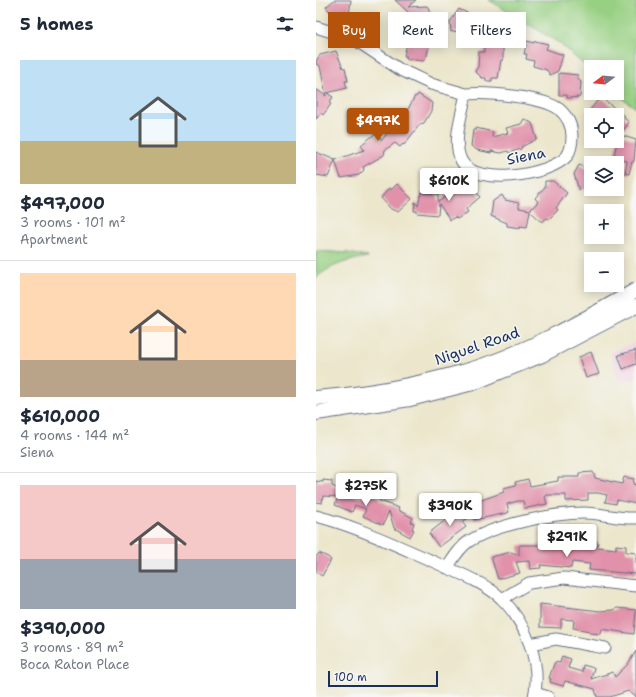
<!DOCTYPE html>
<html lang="en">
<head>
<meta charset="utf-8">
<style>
	body { margin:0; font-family:"Shantell Sans",sans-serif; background:#f6f6f7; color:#1f2937; height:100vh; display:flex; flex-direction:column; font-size:15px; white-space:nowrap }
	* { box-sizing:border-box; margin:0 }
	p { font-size:13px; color:#747a83 }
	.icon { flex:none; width:22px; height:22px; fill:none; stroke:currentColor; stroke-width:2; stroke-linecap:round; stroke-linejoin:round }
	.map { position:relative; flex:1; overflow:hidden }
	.side { display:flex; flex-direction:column; background:#fff; width:316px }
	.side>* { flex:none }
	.banner { position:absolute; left:12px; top:12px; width:248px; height:36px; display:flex; gap:8px }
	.needle { width:26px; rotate:254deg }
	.buttons { position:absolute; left:268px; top:60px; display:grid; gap:8px }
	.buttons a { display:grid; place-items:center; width:40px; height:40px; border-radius:0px; background:#fff; box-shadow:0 2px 10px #0003; font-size:20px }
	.scale { position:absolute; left:12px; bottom:10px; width:110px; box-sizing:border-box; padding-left:4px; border:2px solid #1b2f5e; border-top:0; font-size:11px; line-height:14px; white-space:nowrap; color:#1b2f5e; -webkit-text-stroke:3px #f6f6f2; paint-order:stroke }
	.price { position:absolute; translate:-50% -34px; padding:0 9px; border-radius:4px; background:#fff; color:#222; font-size:13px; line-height:26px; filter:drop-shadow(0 1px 2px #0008) }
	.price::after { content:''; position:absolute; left:50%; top:24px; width:12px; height:9px; margin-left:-6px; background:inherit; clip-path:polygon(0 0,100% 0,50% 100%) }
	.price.selected { background:#b45309; color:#fff }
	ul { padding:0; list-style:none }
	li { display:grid; align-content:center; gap:8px; height:212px; padding:0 20px }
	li+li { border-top:1px solid #e0e1e3 }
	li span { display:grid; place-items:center; height:124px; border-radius:0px; color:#555 }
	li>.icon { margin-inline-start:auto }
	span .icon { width:72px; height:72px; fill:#fffc; stroke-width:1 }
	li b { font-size:17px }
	h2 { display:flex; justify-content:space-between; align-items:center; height:48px; padding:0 20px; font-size:17px }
	.pill { padding:0 14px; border-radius:0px; background:#fff; box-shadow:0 2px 10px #0003; font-size:14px; line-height:36px }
	.pill.selected { background:#b45309; color:#fff }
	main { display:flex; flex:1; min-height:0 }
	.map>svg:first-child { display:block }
	.built { fill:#f0d0e4 }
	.green { fill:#98d083; stroke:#5a8070 }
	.building { fill:#e191aa }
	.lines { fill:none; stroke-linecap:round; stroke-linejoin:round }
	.minor-casing { stroke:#646f84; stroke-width:13 }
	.major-casing { stroke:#646f84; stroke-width:16 }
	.minor { stroke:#fff; stroke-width:11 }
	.major { stroke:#fff; stroke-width:14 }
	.labels { text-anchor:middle; stroke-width:3; stroke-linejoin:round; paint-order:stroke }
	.street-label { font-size:15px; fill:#1b2f5e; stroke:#f6f6f2 }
</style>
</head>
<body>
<main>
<section class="side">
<h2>5 homes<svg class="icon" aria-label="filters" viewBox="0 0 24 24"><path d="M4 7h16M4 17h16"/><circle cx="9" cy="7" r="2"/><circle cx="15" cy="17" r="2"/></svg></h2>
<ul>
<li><span style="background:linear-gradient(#bfe0f5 65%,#c2b280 0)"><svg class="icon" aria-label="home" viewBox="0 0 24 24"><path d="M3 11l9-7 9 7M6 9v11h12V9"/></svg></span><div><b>$497,000</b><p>3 rooms · 101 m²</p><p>Apartment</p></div></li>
<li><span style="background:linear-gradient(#ffd9b3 70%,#b9a48a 0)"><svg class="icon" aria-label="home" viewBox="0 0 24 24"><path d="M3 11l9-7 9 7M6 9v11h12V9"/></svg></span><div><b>$610,000</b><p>4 rooms · 144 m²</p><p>Siena</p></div></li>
<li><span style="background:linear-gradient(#f6c9c9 60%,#9aa5b1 0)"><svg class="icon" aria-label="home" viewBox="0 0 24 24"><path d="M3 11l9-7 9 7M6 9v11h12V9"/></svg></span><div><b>$390,000</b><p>3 rooms · 89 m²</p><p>Boca Raton Place</p></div></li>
</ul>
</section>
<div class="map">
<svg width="320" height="697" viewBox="0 0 320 697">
	<rect width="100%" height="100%" fill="#f6f6f2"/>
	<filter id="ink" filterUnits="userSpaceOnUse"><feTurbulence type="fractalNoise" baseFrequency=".025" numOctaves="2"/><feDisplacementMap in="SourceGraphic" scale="8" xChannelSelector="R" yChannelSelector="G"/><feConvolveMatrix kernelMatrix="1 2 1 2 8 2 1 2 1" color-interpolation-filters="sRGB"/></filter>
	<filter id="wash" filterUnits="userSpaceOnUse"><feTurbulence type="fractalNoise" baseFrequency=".012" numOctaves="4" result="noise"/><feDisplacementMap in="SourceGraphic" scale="16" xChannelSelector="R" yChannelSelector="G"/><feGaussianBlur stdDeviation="0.9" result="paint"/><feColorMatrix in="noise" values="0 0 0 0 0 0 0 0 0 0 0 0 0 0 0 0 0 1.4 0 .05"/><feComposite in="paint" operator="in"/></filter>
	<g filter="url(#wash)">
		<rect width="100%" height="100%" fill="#ece7cc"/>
		<!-- built -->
		<path class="built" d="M320,342V379L303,381L294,353Z"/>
		<!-- green -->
		<path class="green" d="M173,0H320V108L299,93H301V67H275V71L243,43Z
			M0,251L32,253L52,257C33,260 14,265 0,278Z"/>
		<g id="blocks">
			<!-- building -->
			<path class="building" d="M18,0H35L33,15L16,14L10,7Z
				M79,0H100L92,7L111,6L113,9L114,24L111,27L112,41H114L111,55L107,61L90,59L91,56H88L94,30H92V12Z
				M143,9L159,17L161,15L172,22L170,25L176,29L169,40H185V47H187V60H185L182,78H176V81H170V78H166L159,71L162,67L163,52H168V41L166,43L156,36L154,39L142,31L135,32L134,22Z
				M211,41L218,43L219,41L232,44L230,49L247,55L242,71L234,75L231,70L217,66L218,61L210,59L211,54H208Z
				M20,51L27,68H29L32,81H29L31,88L11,93L17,97L13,103L15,104L7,115L5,113L0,119V89L10,96L4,66L0,64V61L4,55Z
				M243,73L262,75V79L265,82L264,97L251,98V95H243Z
				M102,94L116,103L115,111L108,123L104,124L88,145L87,144L84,147L79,143L69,150L68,155L47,167L48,170L43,175L25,178L19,160L12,177L0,175V152L19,160L48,150L45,145L59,134L66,140L83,117L85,119L90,113L99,96L100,97Z
				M287,99L309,116L308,118L313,122L304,135L320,140L318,161L316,162L313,174L309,173L311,161L306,160V157L298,155L302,138L301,115H270L281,101Z
				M208,119L216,123L221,139L205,147V149L193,153L192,151L185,153L175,151V153L161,150L155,146L157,130H160V128L177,132L176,137L192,133L190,128L205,124Z
				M263,165L275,171V187L263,190L258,174Z
				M229,181H237L251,193L240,208L242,210L233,219L231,218L226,222L214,211L211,227L204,226V228L191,226V223L175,216L177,201L186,195L189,200L203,203V208L214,210L222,202L219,198L229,187Z
				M146,182L155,184L164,197L150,209L152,212L141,219L139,217L134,220L123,204L122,215L101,213V211H98L99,202L102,206L105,193L122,194V202L144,187Z
				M81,184L96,199L82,212L75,209L65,198L73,188L75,190Z
				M320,350V364L307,369L302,355Z
				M275,352L283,374L270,378L263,357Z
				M277,472L279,478L306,484L308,477L318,479L317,484L320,485V504L301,500L300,504L289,502L291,495L282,493H272V500L250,501V495H231L229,497L231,504L211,508H209L207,501H202L191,504L193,512L191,513L158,520L154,503L158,500L160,502L188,492L187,488L200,485L199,482L212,479L214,486L242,481V477H263V473Z
				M7,480L16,481V486L25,490L28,489L29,492L46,498L47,494L53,496L58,493L64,501L83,508L82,510L97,518L95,522L98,523L96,529L98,530L94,537L78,528L73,511L67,525L47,516L50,509L39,505L36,512L19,505L22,497L7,496L6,503L0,502V481L7,482Z
				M143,505L152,518L146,522L150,527L123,547L113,533L131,519L130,518L133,515V509L136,510Z
				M267,539L282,542L281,547L300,549V545L310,546V552L320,553V574L273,570L274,564L256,562L255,568L224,565L225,568L214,569L213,561L200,562L204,573L182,579L175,557L195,552L203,555V546L205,545H248V540L267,542Z
				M3,553L12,557L15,560L6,576L0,572V557Z
				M224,604L284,611L298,610L301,608L320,610L318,634L286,629L285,634L274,633V631L257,628L258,620L245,619V628L224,627Z
				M320,651V697L312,691L294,697H281L279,689L249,681L247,686L234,682L235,679L233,678L238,664L239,662L244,663L246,656L255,659L252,668L266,672L267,665L278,668L275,679L297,672L299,677L312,664Z"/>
		</g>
	</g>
	<g filter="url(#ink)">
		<use href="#blocks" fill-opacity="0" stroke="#646f84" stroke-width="1"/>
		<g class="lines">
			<defs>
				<path id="minor" d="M0,27L38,39L83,69L115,84L150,94
					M150,94C171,92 227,97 243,109C251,116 256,125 256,136C256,142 255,150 251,156C235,175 158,188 145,160C136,141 146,114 150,94Z
					M0,516C39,526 77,544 114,560C137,571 167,581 186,599C210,623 226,664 218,697
					M131,568C137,559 143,548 152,542C177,525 238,513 268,513C286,513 302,519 320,518
					M186,599L213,583L248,578L320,586
					M214,644L240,639L289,648
					M219,693L232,697"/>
				<path id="major" d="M0,398C50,394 101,385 150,371C210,353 266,321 320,290
					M0,413L94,399L157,383L226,355L320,306"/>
			</defs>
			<!-- minor casing -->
			<use href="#minor" class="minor-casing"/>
			<!-- major casing -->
			<use href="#major" class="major-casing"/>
			<!-- minor -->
			<use href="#minor" class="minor"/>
			<!-- major -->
			<use href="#major" class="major"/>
		</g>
	</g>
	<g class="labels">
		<!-- street labels -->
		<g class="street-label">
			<text transform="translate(210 156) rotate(-11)" y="5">Siena</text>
			<text transform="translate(161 346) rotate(-19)" y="5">Niguel Road</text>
		</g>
	</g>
</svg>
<div class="buttons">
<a><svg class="needle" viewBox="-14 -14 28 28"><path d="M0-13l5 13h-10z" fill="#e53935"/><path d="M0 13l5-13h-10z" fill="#747a83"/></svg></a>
<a><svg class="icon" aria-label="locate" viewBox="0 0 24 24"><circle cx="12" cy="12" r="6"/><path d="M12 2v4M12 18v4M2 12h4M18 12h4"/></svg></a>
<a><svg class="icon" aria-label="layers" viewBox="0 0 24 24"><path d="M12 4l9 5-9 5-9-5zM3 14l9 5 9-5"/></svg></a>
<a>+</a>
<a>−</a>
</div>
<div class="scale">100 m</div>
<b class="price selected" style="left:62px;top:142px">$497K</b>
<b class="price" style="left:133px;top:202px">$610K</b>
<b class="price" style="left:50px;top:507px">$275K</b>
<b class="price" style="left:134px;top:527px">$390K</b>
<b class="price" style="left:251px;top:558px">$291K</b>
<div class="banner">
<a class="pill selected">Buy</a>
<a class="pill">Rent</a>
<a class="pill">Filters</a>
</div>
</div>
</main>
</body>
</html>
